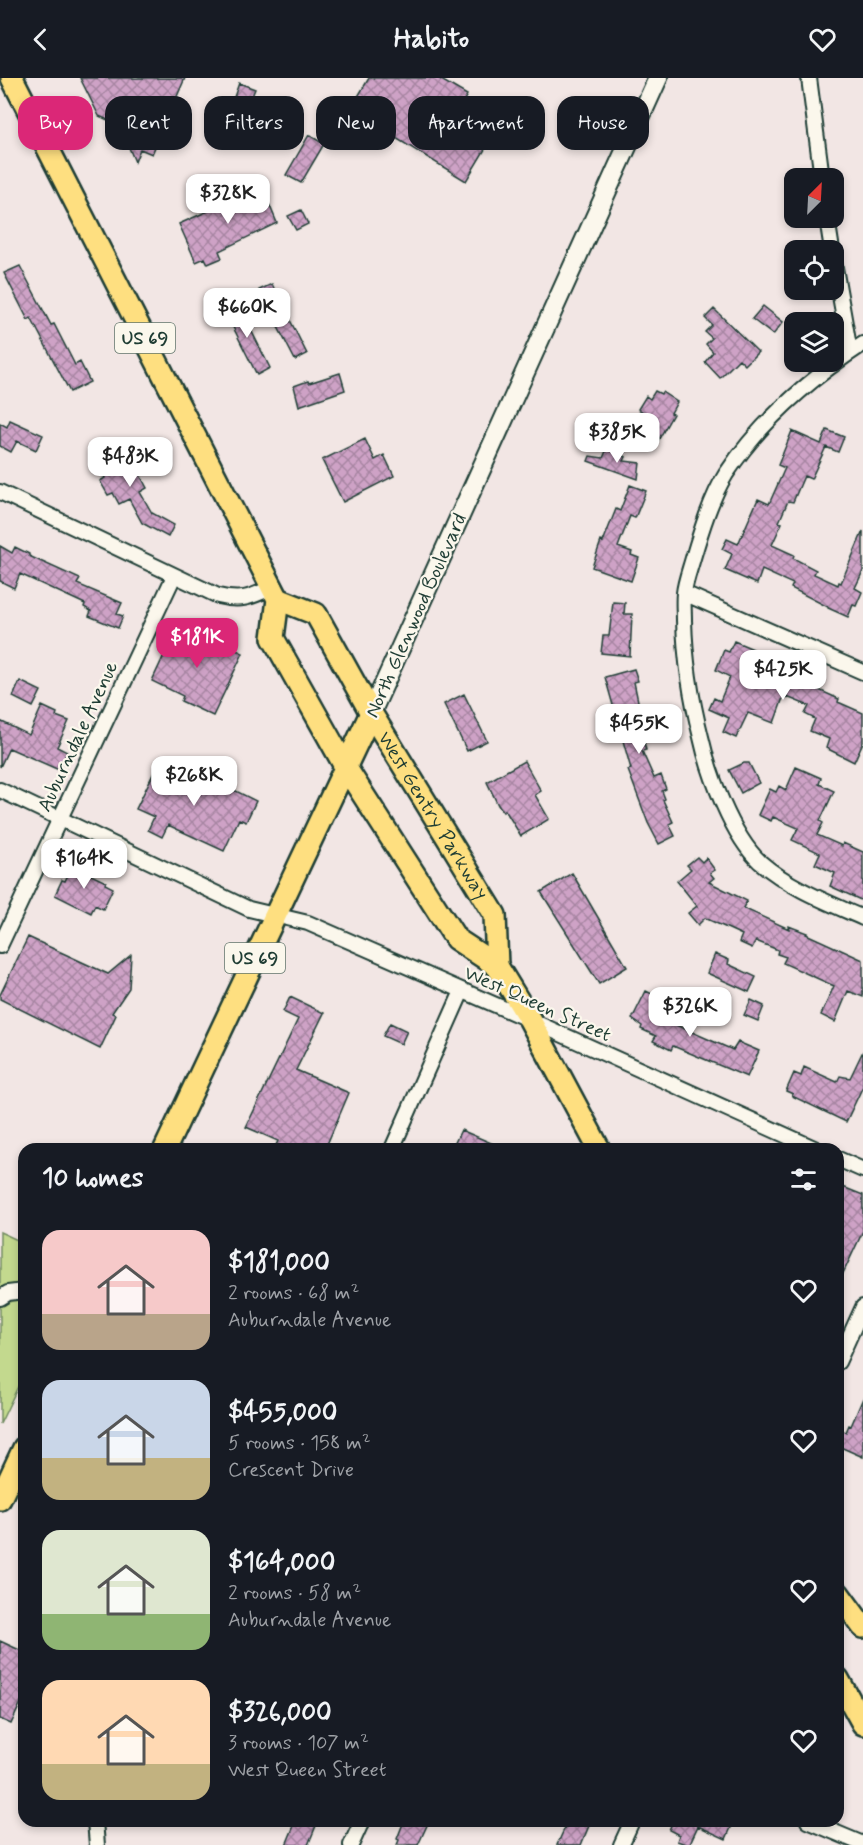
<!DOCTYPE html>
<html lang="en">
<head>
<meta charset="utf-8">
<style>
	body { margin:0; font-family:Mynerve,sans-serif; background:#242831; color:#f1f3f6; height:100vh; display:flex; flex-direction:column; font-size:22px; white-space:nowrap }
	* { box-sizing:border-box; margin:0 }
	p { font-size:20px; color:#9ea1a6 }
	.icon { flex:none; width:33px; height:33px; fill:none; stroke:currentColor; stroke-width:2; stroke-linecap:round; stroke-linejoin:round }
	.map { position:relative; flex:1; overflow:hidden }
	.details { position:absolute; left:18px; top:1065px; width:826px; height:684px; display:flex; flex-direction:column; background:#171b24; border-radius:18px; box-shadow:0 3px 9px #0003 }
	.details>* { flex:none }
	.guide { position:absolute; left:18px; top:18px; width:828px; height:54px; display:flex; gap:12px }
	.needle { width:39px; rotate:24deg }
	.tools { position:absolute; left:784px; top:90px; display:grid; gap:12px }
	.tools a { display:grid; place-items:center; width:60px; height:60px; border-radius:12px; background:#171b24; box-shadow:0 3px 9px #0003; font-size:30px }
	.price { position:absolute; translate:-50% -51px; padding:0 14px; border-radius:12px; background:#fff; color:#222; font-size:20px; line-height:39px; filter:drop-shadow(0 2px 3px #0008) }
	.price::after { content:''; position:absolute; left:50%; top:36px; width:18px; height:14px; margin-left:-9px; background:inherit; clip-path:polygon(0 0,100% 0,50% 100%) }
	.price.active { background:#db2777; color:#fff }
	ul { padding:0; list-style:none }
	li { display:flex; align-items:center; gap:18px; height:150px; padding:0 24px }
	li span { display:grid; place-items:center; flex:none; width:168px; height:120px; border-radius:18px; color:#555 }
	li>.icon { margin-inline-start:auto }
	span .icon { width:72px; height:72px; fill:#fffc; stroke-width:1 }
	li b { font-size:26px }
	h2 { display:flex; justify-content:space-between; align-items:center; height:72px; padding:0 24px; font-size:26px }
	.tag { padding:0 21px; border-radius:18px; background:#171b24; box-shadow:0 3px 9px #0003; font-size:21px; line-height:54px }
	.tag.active { background:#db2777; color:#fff }
	header { display:flex; justify-content:space-between; align-items:center; height:78px; padding:0 24px; background:#171b24; font-size:27px; font-weight:800 }
	.map>svg:first-child { display:block }
	.park { fill:#c3d98e; stroke:#718b61; stroke-width:1.5 }
	.building { fill:url(#building-cross-hatch); stroke:#1f3d34; stroke-width:1.5 }
	.lines { fill:none; stroke-linecap:round; stroke-linejoin:round }
	.street-casing { stroke:#1f3d34; stroke-width:18 }
	.secondary-casing { stroke:#1f3d34; stroke-width:22 }
	.primary-casing { stroke:#1f3d34; stroke-width:26 }
	.street { stroke:#fbf7ec; stroke-width:14 }
	.secondary { stroke:#fbf7ec; stroke-width:18 }
	.primary { stroke:#fedf80; stroke-width:21 }
	.labels { text-anchor:middle; stroke-width:4.5; stroke-linejoin:round; paint-order:stroke }
	.shield { fill:#fbf7ec; stroke:#61756b; stroke-width:1.5 }
	.shield-label { font-size:18px; font-weight:bold; fill:#1f3d34 }
	.street-label { font-size:20px; fill:#1f3d34; stroke:#fbf7ec }
</style>
</head>
<body>
<header><svg class="icon" aria-label="back" viewBox="0 0 24 24"><path d="M15 5l-7 7 7 7"/></svg>Habito<svg class="icon" aria-label="heart" viewBox="0 0 24 24"><path d="M12 20l-8-8c-3-5 5-10 8-4 3-6 11-1 8 4z"/></svg></header>
<div class="map">
<svg width="863" height="1767" viewBox="0 0 863 1767">
	<defs>
		<pattern id="building-cross-hatch" width="8" height="8" patternUnits="userSpaceOnUse" patternTransform="scale(1.5)"><rect width="8" height="8" fill="#cea2c6"/><path d="M0 0l8 8M0 8l8-8" fill="none" stroke="#a785a2"/></pattern>
	</defs>
	<rect width="100%" height="100%" fill="#f2e6e4"/>
	<filter id="ink" filterUnits="userSpaceOnUse"><feTurbulence type="fractalNoise" baseFrequency=".0167" numOctaves="2"/><feDisplacementMap in="SourceGraphic" scale="12" xChannelSelector="R" yChannelSelector="G"/><feConvolveMatrix kernelMatrix="1 2 1 2 8 2 1 2 1" color-interpolation-filters="sRGB"/></filter>
	<g filter="url(#ink)">
		<!-- park -->
		<path class="park" d="M0,1154L24,1165V1296L0,1346Z"/>
		<!-- building -->
		<path class="building" d="M80,0H185L152,76L140,71L135,84L127,65L114,59L119,47L99,38Z
			M369,0H438L467,17L459,31L496,53L466,103L350,32Z
			M239,5L255,11L249,25L234,19Z
			M309,57L324,66L301,105L286,97Z
			M262,109L277,145L219,173L222,180L208,186L205,180L196,184L179,146Z
			M301,132L308,146L296,152L288,138Z
			M20,188L51,247L54,246L75,287L80,284L90,304L70,314L31,240L28,242L4,195Z
			M272,206L307,276L295,282L259,212Z
			M237,224L270,290L257,297L224,231Z
			M763,228L783,244L773,257L752,241Z
			M714,231L758,274L745,287L739,281L720,300L705,284L713,274L706,266L712,260L705,254L712,247L705,240Z
			M340,295L345,312L299,328L294,308L308,303L309,305Z
			M655,313L661,316L662,314L677,324L671,335L673,336L655,368L637,357L642,348L636,345L643,334L638,331L646,318L650,321Z
			M10,342L43,357L36,372L17,363L11,374L0,368V345L7,349Z
			M827,352L844,359L838,374L826,369L811,401L804,398L793,424L788,423L779,444L782,445L772,467L794,477L793,480L816,492L814,496L838,507L839,504L841,505L863,453V493L855,510L862,514L856,528L853,527L848,539L828,530V529L791,510L793,506L762,492L757,506L725,492L732,476L722,471L727,461L738,466L758,421L769,426L785,390L778,387L792,353L821,366Z
			M365,361L375,382L384,377L394,398L343,424L322,382Z
			M125,369L147,410L140,414L152,435L174,447L168,459L142,445L129,421L119,426L113,415L108,417L100,403L105,400L96,384Z
			M607,371L626,379L624,383L640,385L638,401L588,383L590,378L603,380Z
			M630,407L646,413L635,440L630,438L618,469L632,474L631,477L639,480L631,503L592,489L601,463L603,464L616,431L620,433Z
			M0,468L12,475L15,469L29,476V478L80,501L77,506L122,525L117,536L123,538L118,550L89,538L91,533L84,529L85,526L20,496L14,510L0,503Z
			M613,524L625,525L624,536H632L630,578L601,575L603,558H609Z
			M179,545L243,575L213,638L181,623L183,618L152,603Z
			M734,563L753,571L752,575L762,579L761,583L799,600L801,604L839,621L838,624L863,635V664L854,684L826,670L829,661L810,653L815,641L805,636L809,628L787,619L783,620L774,645L748,635L736,660L723,654L729,640L709,631L714,620L720,623L730,599L716,592L724,572L729,574Z
			M634,591L638,603L634,604L639,628H635L646,672L642,673L654,700L661,697L666,711L662,713L665,721L663,722L673,744L669,746L675,758L659,766L648,745L628,692L631,691L605,599Z
			M20,603L41,613L33,629L13,619Z
			M464,616L487,663L467,673L444,626Z
			M42,628L57,635L56,638L69,643L57,669L67,674L59,692L9,670L0,689V643L29,657Z
			M524,683L541,713L535,717L549,741L521,758L505,732L503,734L498,727L487,704Z
			M159,684L215,710L218,704L256,723L246,744L239,741L224,773L168,747L162,759L148,752L154,739L136,731Z
			M744,685H749L759,705L741,715L729,692Z
			M796,689L821,700L819,706L834,713L820,743L823,745L817,757L842,768L843,765L863,774V823L830,808L835,795L815,786L820,775L792,762L798,750L773,739L771,743L758,737L770,711L776,714L779,708L786,712Z
			M697,779L702,784L706,780L715,792L710,795L714,800L709,804L747,823L743,830L789,851V848L807,855L806,856L863,882V919L848,913L835,944L821,937L834,908L783,885L786,879L777,876L778,872L756,863L752,870L739,864L742,857L705,840L698,847L688,835L697,828L677,803L691,791L687,787Z
			M72,788L106,804L105,806L113,810L103,831L95,827L91,835L55,817L62,802L65,803Z
			M572,795L627,889L599,906L541,814Z
			M28,859L108,896L131,877L129,910L112,935L116,937L100,971L0,921V917Z
			M715,876L729,882L728,886L756,899L749,914L707,895Z
			M646,913L668,924L663,936L678,942L676,947L733,972L738,964L759,973L747,999L673,968L671,972L653,963L656,958L641,951L642,948L632,941Z
			M290,919L324,935L296,992L349,1015L325,1071H274L278,1063L246,1049L298,941L283,934Z
			M751,922L764,928L758,943L744,937Z
			M390,945L407,953L401,966L383,958Z
			M863,973V1008L846,1044L792,1018L793,1016L786,1013L794,995L801,998L804,989L837,1004L840,998L850,1000Z
			M461,1052L505,1071H452Z
			M838,1107L863,1117V1153L838,1206Z
			M863,1320V1379L838,1368V1351L846,1354L849,1347L851,1348Z
			M0,1563L24,1574V1618L11,1646L0,1641Z
			M296,1743H318L308,1767H286Z
			M404,1743H429L418,1767H397L399,1762L397,1761Z
			M568,1743H591L581,1767H557Z
			M673,1743H734L726,1761L698,1748L689,1767L677,1763L679,1757L669,1752Z"/>
		<g class="lines">
			<defs>
				<path id="street" d="M809,0L822,100
					M827,140L832,172
					M834,184L850,274
					M863,266C811,300 761,343 726,396C711,420 701,453 693,480C690,491 685,504 684,515C683,524 684,533 684,542C685,582 691,620 701,659C709,696 732,758 760,784C790,810 827,824 863,840
					M0,414L218,518C242,524 251,519 273,509
					M684,515L863,594
					M0,712L249,831L308,845L530,942L816,1071
					M0,868L174,498
					M392,1071L462,913
					M838,1081L863,1092
					M0,1220L8,1215L24,1213
					M838,1284L863,1229
					M95,1743L97,1767
					M808,1743L863,1766
					M351,1767L362,1743
					M621,1767L632,1743"/>
				<path id="secondary" d="M371,635L658,0"/>
				<g id="primary">
					<path d="M12,0L278,521L273,560L346,690L456,861L497,888L530,942L599,1071"/>
					<path id="s1" d="M278,521L316,536L371,635L495,837L497,888"/>
					<path d="M165,1071L371,635"/>
					<path d="M0,1421L24,1370"/>
					<path d="M838,1515L863,1549"/>
					<path d="M838,1601L863,1646"/>
				</g>
			</defs>
			<!-- street casing -->
			<use href="#street" class="street-casing"/>
			<!-- secondary casing -->
			<use href="#secondary" class="secondary-casing"/>
			<!-- primary casing -->
			<use href="#primary" class="primary-casing"/>
			<!-- street -->
			<use href="#street" class="street"/>
			<!-- secondary -->
			<use href="#secondary" class="secondary"/>
			<!-- primary -->
			<use href="#primary" class="primary"/>
		</g>
	</g>
	<g class="labels">
		<!-- shield labels -->
		<g class="shield">
			<rect x="115" y="245" width="60" height="30" rx="4.5"/>
			<rect x="225" y="865" width="60" height="30" rx="4.5"/>
		</g>
		<g class="shield-label">
			<text x="145" y="266">US 69</text>
			<text x="255" y="886">US 69</text>
		</g>
		<!-- street labels -->
		<g class="street-label">
			<text transform="translate(415 537) rotate(-66)" y="7">North Glenwood Boulevard</text>
			<text transform="translate(77 658) rotate(-65)" y="7">Auburndale Avenue</text>
			<text dy="7" stroke="none"><textPath href="#s1" startOffset="274">West Gentry Parkway</textPath></text>
			<text transform="translate(538 925) rotate(24)" y="7">West Queen Street</text>
		</g>
	</g>
</svg>
<div class="tools">
<a><svg class="needle" viewBox="-14 -14 28 28"><path d="M0-13l5 13h-10z" fill="#e53935"/><path d="M0 13l5-13h-10z" fill="#9ea1a6"/></svg></a>
<a><svg class="icon" aria-label="locate" viewBox="0 0 24 24"><circle cx="12" cy="12" r="6"/><path d="M12 2v4M12 18v4M2 12h4M18 12h4"/></svg></a>
<a><svg class="icon" aria-label="layers" viewBox="0 0 24 24"><path d="M12 4l9 5-9 5-9-5zM3 14l9 5 9-5"/></svg></a>
</div>
<b class="price" style="left:228px;top:147px">$328K</b>
<b class="price" style="left:247px;top:261px">$660K</b>
<b class="price" style="left:617px;top:386px">$385K</b>
<b class="price" style="left:130px;top:410px">$483K</b>
<b class="price active" style="left:197px;top:591px">$181K</b>
<b class="price" style="left:783px;top:623px">$425K</b>
<b class="price" style="left:639px;top:677px">$455K</b>
<b class="price" style="left:194px;top:729px">$268K</b>
<b class="price" style="left:84px;top:812px">$164K</b>
<b class="price" style="left:690px;top:960px">$326K</b>
<div class="guide">
<a class="tag active">Buy</a>
<a class="tag">Rent</a>
<a class="tag">Filters</a>
<a class="tag">New</a>
<a class="tag">Apartment</a>
<a class="tag">House</a>
</div>
<section class="details">
<h2>10 homes<svg class="icon" aria-label="filters" viewBox="0 0 24 24"><path d="M4 7h16M4 17h16"/><circle cx="9" cy="7" r="2"/><circle cx="15" cy="17" r="2"/></svg></h2>
<ul>
<li><span style="background:linear-gradient(#f6c9c9 70%,#b9a48a 0)"><svg class="icon" aria-label="home" viewBox="0 0 24 24"><path d="M3 11l9-7 9 7M6 9v11h12V9"/></svg></span><div><b>$181,000</b><p>2 rooms · 68 m²</p><p>Auburndale Avenue</p></div><svg class="icon" aria-label="heart" viewBox="0 0 24 24"><path d="M12 20l-8-8c-3-5 5-10 8-4 3-6 11-1 8 4z"/></svg></li>
<li><span style="background:linear-gradient(#c9d6e8 65%,#c2b280 0)"><svg class="icon" aria-label="home" viewBox="0 0 24 24"><path d="M3 11l9-7 9 7M6 9v11h12V9"/></svg></span><div><b>$455,000</b><p>5 rooms · 158 m²</p><p>Crescent Drive</p></div><svg class="icon" aria-label="heart" viewBox="0 0 24 24"><path d="M12 20l-8-8c-3-5 5-10 8-4 3-6 11-1 8 4z"/></svg></li>
<li><span style="background:linear-gradient(#dfe7d0 70%,#8fb573 0)"><svg class="icon" aria-label="home" viewBox="0 0 24 24"><path d="M3 11l9-7 9 7M6 9v11h12V9"/></svg></span><div><b>$164,000</b><p>2 rooms · 58 m²</p><p>Auburndale Avenue</p></div><svg class="icon" aria-label="heart" viewBox="0 0 24 24"><path d="M12 20l-8-8c-3-5 5-10 8-4 3-6 11-1 8 4z"/></svg></li>
<li><span style="background:linear-gradient(#ffd9b3 70%,#c2b280 0)"><svg class="icon" aria-label="home" viewBox="0 0 24 24"><path d="M3 11l9-7 9 7M6 9v11h12V9"/></svg></span><div><b>$326,000</b><p>3 rooms · 107 m²</p><p>West Queen Street</p></div><svg class="icon" aria-label="heart" viewBox="0 0 24 24"><path d="M12 20l-8-8c-3-5 5-10 8-4 3-6 11-1 8 4z"/></svg></li>
</ul>
</section>
</div>
</body>
</html>
